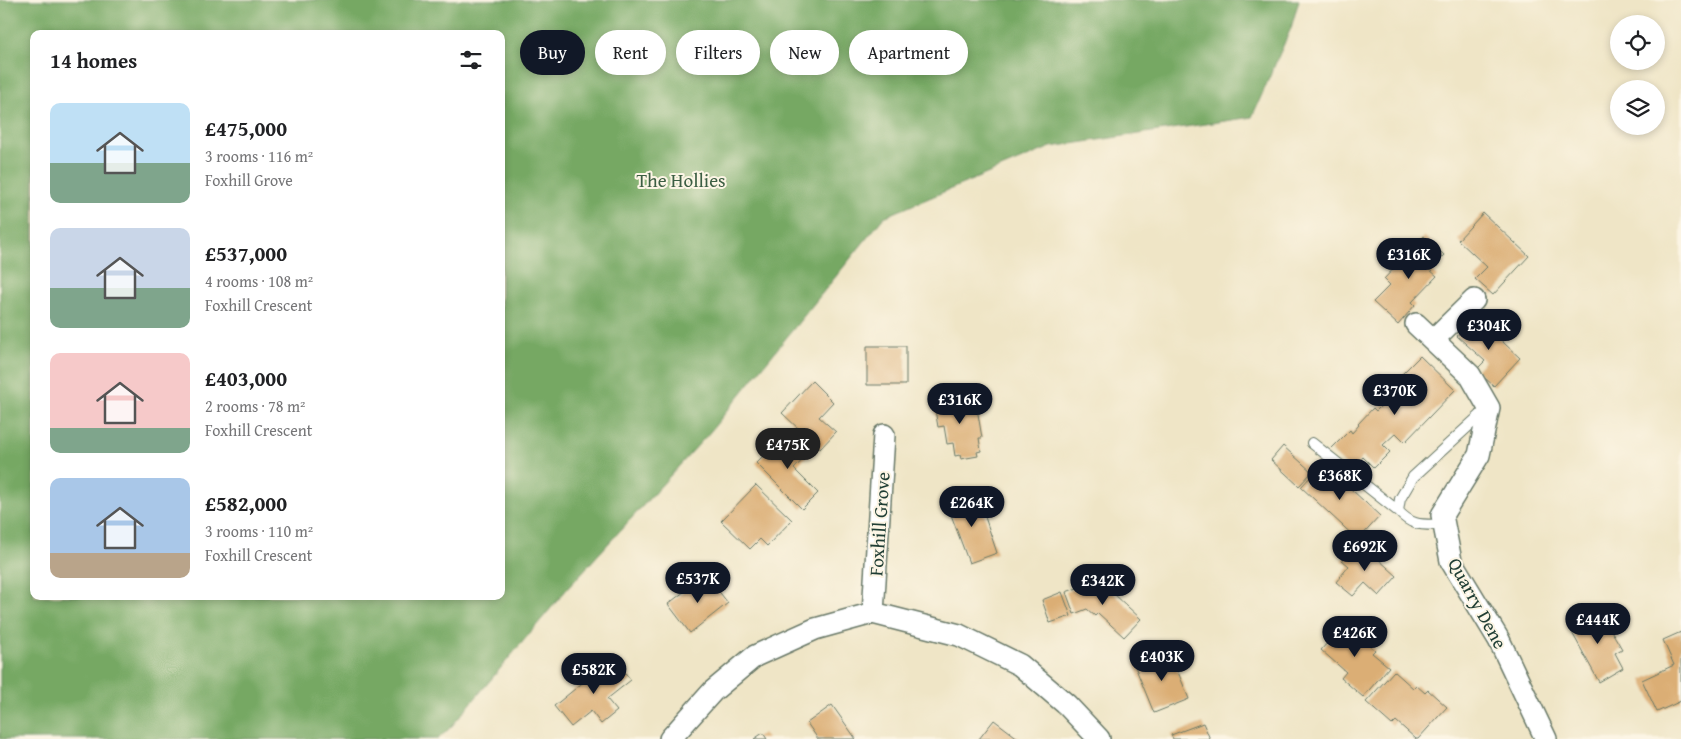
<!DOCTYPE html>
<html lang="en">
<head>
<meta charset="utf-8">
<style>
	body { margin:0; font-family:"Gentium Book Plus",serif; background:#f6f6f6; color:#202124; height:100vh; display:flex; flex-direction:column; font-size:19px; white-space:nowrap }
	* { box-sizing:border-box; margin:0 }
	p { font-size:16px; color:#757577 }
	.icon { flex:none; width:28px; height:28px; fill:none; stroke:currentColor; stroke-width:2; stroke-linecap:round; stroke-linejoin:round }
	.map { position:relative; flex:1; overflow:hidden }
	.panel { position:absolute; left:30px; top:30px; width:475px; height:570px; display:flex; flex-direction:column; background:#fff; border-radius:10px; box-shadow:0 2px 8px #0003 }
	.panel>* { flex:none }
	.top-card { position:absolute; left:520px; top:30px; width:475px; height:45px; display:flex; gap:10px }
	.tools { position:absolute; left:1610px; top:15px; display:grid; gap:10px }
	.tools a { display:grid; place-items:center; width:55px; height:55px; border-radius:50%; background:#fff; box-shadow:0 2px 8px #0003; font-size:25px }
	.price { position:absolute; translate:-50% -42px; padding:0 11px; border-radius:18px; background:#111827; color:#fff; font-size:16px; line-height:32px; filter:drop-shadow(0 1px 2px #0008) }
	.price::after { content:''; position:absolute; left:50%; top:30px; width:15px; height:11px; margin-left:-8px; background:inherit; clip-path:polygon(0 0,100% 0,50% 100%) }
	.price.selected { background:#222; color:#fff }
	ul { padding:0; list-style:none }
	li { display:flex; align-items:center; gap:15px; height:125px; padding:0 20px }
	li span { display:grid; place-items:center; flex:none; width:140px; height:100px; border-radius:10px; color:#555 }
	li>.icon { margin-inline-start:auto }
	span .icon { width:60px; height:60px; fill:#fffc; stroke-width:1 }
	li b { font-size:21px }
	h2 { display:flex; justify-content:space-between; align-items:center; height:60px; padding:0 20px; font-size:21px }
	.tag { padding:0 18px; border-radius:22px; background:#fff; box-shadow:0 2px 8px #0003; font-size:18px; line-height:45px }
	.tag.selected { background:#111827; color:#fff }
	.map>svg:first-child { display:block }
	.forest { fill:#76a863; stroke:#4a724c; fill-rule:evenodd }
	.building { fill:#dbae75 }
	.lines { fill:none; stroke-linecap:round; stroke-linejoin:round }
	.service-casing { stroke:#687867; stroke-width:12 }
	.minor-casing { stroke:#687867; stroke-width:24 }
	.service { stroke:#fff; stroke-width:10 }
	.minor { stroke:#fff; stroke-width:21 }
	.labels { text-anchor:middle; stroke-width:4; stroke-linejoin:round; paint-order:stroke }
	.park-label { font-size:19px; fill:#3c5e43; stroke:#fcf5e5 }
	.street-label { font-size:19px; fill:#1f3d34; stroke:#fcf5e5 }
</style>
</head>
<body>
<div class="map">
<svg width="1681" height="739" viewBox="0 0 1681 739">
	<rect width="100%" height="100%" fill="#fcf5e5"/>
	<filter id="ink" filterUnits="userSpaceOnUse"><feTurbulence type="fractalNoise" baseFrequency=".02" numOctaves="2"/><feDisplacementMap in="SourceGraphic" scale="10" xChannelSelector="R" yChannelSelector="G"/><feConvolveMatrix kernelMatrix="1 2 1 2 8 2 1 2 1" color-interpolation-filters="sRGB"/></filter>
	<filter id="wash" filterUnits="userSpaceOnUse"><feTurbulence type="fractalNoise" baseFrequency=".0096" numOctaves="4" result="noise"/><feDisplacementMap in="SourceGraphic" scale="20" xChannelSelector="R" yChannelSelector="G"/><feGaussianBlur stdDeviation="1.12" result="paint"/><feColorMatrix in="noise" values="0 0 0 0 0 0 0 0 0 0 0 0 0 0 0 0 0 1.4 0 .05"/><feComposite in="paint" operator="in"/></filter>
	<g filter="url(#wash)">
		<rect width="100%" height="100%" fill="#efe5c6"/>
		<!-- forest -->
		<path class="forest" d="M0,0H1299L1291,28L1252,117L1051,147L884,217L710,432L567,589L451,727L438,739H0ZM34,34H501V596H34Z"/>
		<g id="blocks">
			<!-- building -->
			<path class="building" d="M1483,213L1529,256L1493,295L1475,279L1487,267L1458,240Z
				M1424,236L1444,255L1430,270L1437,276L1412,302L1415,305L1398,325L1373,302L1390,285L1384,279Z
				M1475,316L1520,358L1494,386L1476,370L1485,361L1457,336Z
				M867,346H906V385H867Z
				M1420,356L1455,390L1405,442L1396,433L1383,445L1390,452L1374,468L1363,457L1351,470L1330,450L1350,430L1352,433L1359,425L1358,424L1373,408L1376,411L1400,387L1394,382Z
				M812,381L833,402L819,417L836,432L820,449L782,413Z
				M945,396L946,401L968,398L969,403L976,402L982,438H979L981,451L977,452L978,456L961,459L960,455L955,456L953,443L947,444L944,426L938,427L933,398Z
				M785,434L807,455L794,469L818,493L802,509L756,463Z
				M1283,446L1312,472L1299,486L1271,460Z
				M1323,463L1380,516L1358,540L1301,487Z
				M756,485L792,520L767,546L760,539L750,549L721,521Z
				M977,493L997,553L969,563L947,504Z
				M1358,541L1397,576L1379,596L1365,583L1353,596L1336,582L1349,566L1342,560Z
				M706,575L728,603L690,633L668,604Z
				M1099,580L1141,619L1124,637L1098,613L1095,616L1087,609L1074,614L1066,592Z
				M1062,592L1071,616L1050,623L1042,600Z
				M1599,610L1622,649L1615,653L1623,668L1599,682L1569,627Z
				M1347,620L1368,639L1366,642L1375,650L1372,653L1389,667L1363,697L1341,678L1346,672L1321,650Z
				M1681,632V701L1657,712L1642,680L1674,665L1663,640Z
				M1169,650L1189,699L1154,713L1134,664Z
				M613,658L631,680L607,699L617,711L601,724L591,711L571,727L554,706Z
				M1394,671L1413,688L1416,685L1425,693L1428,690L1447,707L1418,739H1416L1396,721L1392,725L1366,702Z
				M832,705L856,739H818L807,723Z
				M994,720L1019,739H979Z
				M1203,723L1210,739H1173L1171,735Z
				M763,733L767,739H754Z"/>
		</g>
	</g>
	<g filter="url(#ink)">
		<use href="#blocks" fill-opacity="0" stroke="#687867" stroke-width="1"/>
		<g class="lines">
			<defs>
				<path id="service" d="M1312,443L1398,511
					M1444,525C1423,524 1414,528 1398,511L1400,499L1413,477L1485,411"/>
				<path id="minor" d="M1416,324L1470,375L1489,408L1479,455L1442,515L1451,561L1499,640L1546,739
					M1433,340L1474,300
					M873,613L884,435
					M670,739L713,691L755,656L815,629L873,613L959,635L1020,665L1067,705L1099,739"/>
			</defs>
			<!-- service casing -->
			<use href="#service" class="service-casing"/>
			<!-- minor casing -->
			<use href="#minor" class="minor-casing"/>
			<!-- service -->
			<use href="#service" class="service"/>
			<!-- minor -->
			<use href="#minor" class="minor"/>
		</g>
	</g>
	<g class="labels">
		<!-- park labels -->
		<g class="park-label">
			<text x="681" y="187">The Hollies</text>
		</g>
		<!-- street labels -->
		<g class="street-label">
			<text transform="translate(879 524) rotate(-86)" y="7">Foxhill Grove</text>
			<text transform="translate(1478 603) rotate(61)" y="7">Quarry Dene</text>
		</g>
	</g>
</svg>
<div class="tools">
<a><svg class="icon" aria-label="locate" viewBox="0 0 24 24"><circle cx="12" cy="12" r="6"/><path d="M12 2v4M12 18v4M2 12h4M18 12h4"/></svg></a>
<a><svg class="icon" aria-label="layers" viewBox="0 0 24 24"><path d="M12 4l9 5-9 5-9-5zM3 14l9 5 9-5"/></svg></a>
</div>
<b class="price" style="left:1409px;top:280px">£316K</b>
<b class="price" style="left:1489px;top:351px">£304K</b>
<b class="price" style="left:1395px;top:416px">£370K</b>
<b class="price" style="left:960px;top:425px">£316K</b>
<b class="price selected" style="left:788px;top:470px">£475K</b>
<b class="price" style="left:1340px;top:501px">£368K</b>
<b class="price" style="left:972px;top:528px">£264K</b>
<b class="price" style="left:1365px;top:572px">£692K</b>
<b class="price" style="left:698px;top:604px">£537K</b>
<b class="price" style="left:1103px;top:606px">£342K</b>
<b class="price" style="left:1598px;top:645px">£444K</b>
<b class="price" style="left:1355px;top:658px">£426K</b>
<b class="price" style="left:1162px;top:682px">£403K</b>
<b class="price" style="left:594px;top:695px">£582K</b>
<div class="top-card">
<a class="tag selected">Buy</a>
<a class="tag">Rent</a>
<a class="tag">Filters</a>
<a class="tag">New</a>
<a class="tag">Apartment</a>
</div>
<section class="panel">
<h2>14 homes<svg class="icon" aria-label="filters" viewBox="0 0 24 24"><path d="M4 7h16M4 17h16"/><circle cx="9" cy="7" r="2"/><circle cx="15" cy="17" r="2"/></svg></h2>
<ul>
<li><span style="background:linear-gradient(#bfe0f5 60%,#7fa58c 0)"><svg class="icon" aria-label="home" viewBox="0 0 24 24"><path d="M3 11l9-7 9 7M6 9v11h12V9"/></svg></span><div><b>£475,000</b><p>3 rooms · 116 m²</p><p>Foxhill Grove</p></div></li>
<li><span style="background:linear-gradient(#c9d6e8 60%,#7fa58c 0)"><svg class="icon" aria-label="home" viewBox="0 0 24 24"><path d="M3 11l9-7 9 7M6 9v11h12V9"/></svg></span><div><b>£537,000</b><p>4 rooms · 108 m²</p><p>Foxhill Crescent</p></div></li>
<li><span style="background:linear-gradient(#f6c9c9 75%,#7fa58c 0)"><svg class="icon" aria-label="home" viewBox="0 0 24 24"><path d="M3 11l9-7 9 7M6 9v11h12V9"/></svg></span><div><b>£403,000</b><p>2 rooms · 78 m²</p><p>Foxhill Crescent</p></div></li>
<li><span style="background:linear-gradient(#a9c7e8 75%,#b9a48a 0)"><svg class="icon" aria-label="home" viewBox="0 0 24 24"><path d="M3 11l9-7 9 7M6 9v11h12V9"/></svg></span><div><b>£582,000</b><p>3 rooms · 110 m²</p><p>Foxhill Crescent</p></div></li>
</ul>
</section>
</div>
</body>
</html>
